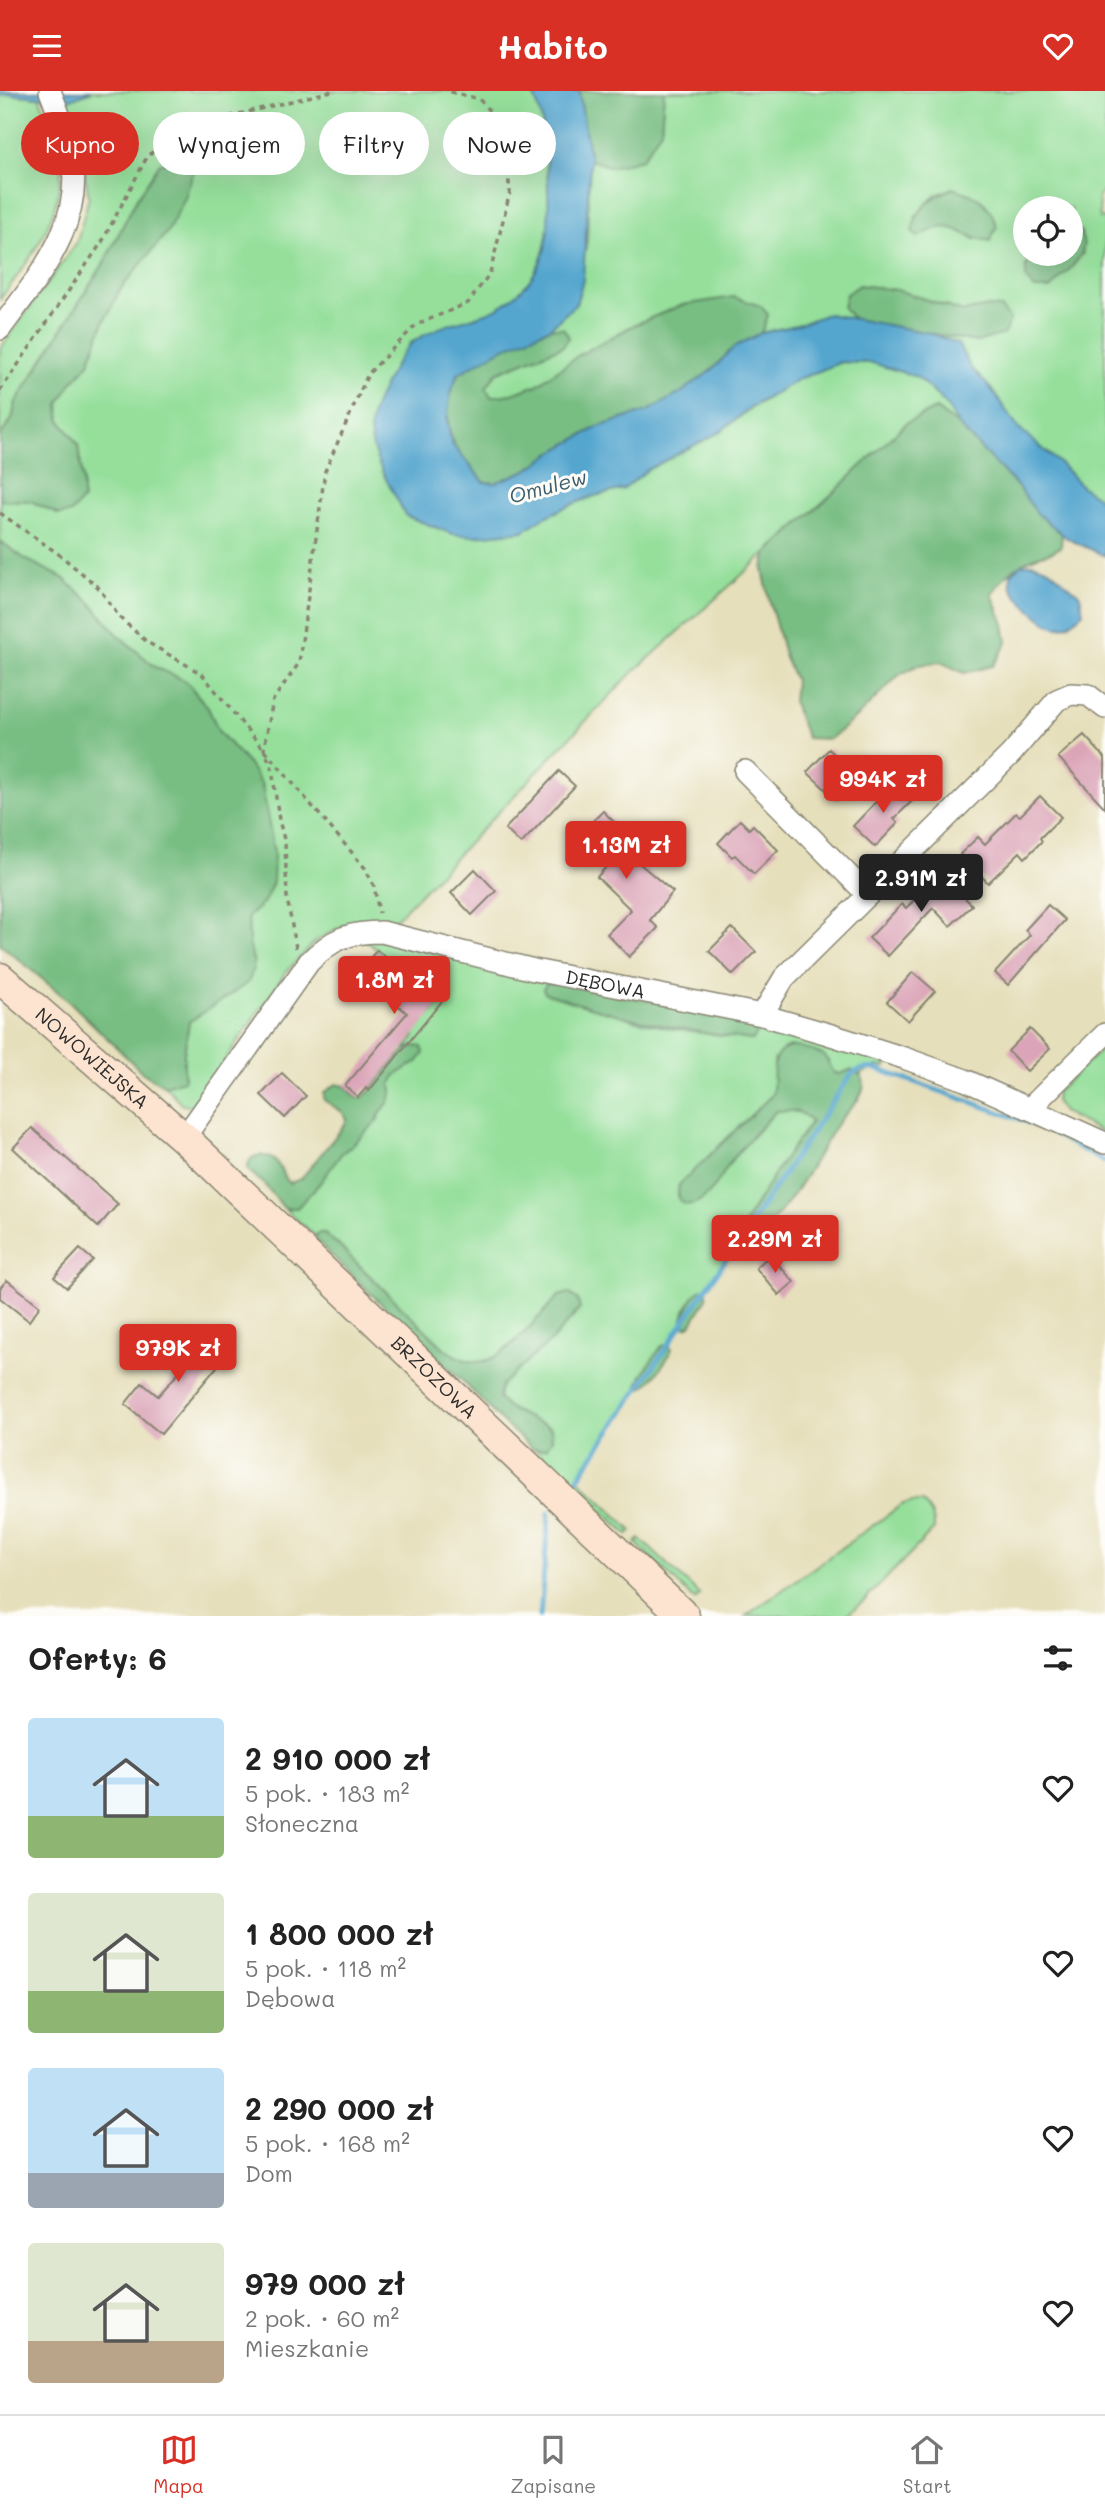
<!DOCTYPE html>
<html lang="pl">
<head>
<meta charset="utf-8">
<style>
	body { margin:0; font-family:Mali,sans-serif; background:#f2f2f2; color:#222; height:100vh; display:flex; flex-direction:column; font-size:26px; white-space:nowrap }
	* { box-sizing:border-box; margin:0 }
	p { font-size:23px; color:#767676 }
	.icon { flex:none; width:38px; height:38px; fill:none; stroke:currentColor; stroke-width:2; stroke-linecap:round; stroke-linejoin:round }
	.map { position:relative; height:1525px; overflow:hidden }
	.details { display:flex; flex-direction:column; background:#fff; flex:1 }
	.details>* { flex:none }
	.hud { position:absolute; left:21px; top:21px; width:700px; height:63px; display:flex; gap:14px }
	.buttons { position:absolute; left:1013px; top:105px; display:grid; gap:14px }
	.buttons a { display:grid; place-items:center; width:70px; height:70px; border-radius:50%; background:#fff; box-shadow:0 7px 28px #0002; font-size:35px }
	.price { position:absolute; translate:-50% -60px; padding:0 16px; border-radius:7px; background:#d93025; color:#fff; font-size:23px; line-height:46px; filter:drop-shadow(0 2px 4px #0008) }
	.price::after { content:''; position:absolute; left:50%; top:42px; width:21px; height:16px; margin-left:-10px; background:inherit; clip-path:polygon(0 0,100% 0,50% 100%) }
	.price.selected { background:#222; color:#fff }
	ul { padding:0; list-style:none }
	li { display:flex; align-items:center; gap:21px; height:175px; padding:0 28px }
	li span { display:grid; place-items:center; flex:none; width:196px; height:140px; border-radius:7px; color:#555 }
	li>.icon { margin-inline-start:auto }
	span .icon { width:84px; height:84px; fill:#fffc; stroke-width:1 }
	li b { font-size:30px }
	h2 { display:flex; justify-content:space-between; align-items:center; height:84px; padding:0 28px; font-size:30px }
	.chip { padding:0 24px; border-radius:32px; background:#fff; box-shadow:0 7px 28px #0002; font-size:24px; line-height:63px }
	.chip.selected { background:#d93025; color:#fff }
	header { display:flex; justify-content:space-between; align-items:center; height:91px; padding:0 28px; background:#d93025; color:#fff; font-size:32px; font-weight:700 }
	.tabs { display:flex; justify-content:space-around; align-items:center; height:98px; border-top:2px solid #e0e0e0; background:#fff; font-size:19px; color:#767676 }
	.tabs a { display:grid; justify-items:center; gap:4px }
	.tabs .selected { color:#d93025 }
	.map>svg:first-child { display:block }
	.green { fill:#95df9b; stroke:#608563; stroke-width:2; fill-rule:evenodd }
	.forest { fill:#78be83; stroke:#527457; stroke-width:2 }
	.water { fill:#54a6cf; stroke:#40687d; stroke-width:2 }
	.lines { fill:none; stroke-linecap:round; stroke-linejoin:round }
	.stream { stroke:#54a6cf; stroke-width:5 }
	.building { fill:#dba4b8 }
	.street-casing { stroke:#888573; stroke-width:24 }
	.secondary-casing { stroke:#888573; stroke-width:33 }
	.path { stroke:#888573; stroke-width:3.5; stroke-dasharray:5 5; stroke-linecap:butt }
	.street { stroke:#fff; stroke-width:21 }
	.secondary { stroke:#fde4d0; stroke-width:30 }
	.labels { text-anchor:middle; stroke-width:6; stroke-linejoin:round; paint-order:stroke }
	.street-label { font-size:19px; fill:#2b2b2b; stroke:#fdfcf7 }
	.water-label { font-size:21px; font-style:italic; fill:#3b5c6d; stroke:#fdfcf7 }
</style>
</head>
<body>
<header><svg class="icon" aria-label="menu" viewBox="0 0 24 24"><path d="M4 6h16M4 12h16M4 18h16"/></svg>Habito<svg class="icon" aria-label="heart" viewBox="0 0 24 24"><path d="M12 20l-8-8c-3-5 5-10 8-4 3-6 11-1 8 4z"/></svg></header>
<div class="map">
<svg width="1105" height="1525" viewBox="0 0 1105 1525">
	<rect width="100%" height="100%" fill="#fdfcf7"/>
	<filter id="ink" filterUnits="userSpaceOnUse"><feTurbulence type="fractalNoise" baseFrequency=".0143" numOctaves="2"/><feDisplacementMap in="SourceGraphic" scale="14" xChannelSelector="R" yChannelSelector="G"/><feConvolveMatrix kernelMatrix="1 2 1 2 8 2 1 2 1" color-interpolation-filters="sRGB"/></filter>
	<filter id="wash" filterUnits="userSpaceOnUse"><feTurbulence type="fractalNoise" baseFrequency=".00686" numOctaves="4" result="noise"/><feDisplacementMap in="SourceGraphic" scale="28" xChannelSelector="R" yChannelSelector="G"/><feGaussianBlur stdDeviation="1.57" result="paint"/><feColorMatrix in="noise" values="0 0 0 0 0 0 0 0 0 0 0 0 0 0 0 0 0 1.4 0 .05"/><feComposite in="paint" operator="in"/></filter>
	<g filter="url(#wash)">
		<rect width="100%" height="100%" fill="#e6dfbb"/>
		<!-- green -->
		<path class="green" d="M92,0H531C546,25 544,55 547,84C554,140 547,195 490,221C477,227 462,229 449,234C435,238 423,246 410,252L371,349L381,376L406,425L453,443L475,445L523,440L541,428L568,415L594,405L624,398L647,379L718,342L753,316L799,288L841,271L873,272L917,286L945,312L959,335L936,318L906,332L841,395L628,586L396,828L336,838L315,851L286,881L193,1015L183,1014L165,995L184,988V962L189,931L207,918L254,873L249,853L248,826L264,811L249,674L219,641L208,617L186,590L155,576L119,545L90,511L63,487L25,468L0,450V409L31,410L59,424L78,354L60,329L59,313L70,294L89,272L102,235L119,200L168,139L137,107L104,172L16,311L12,328L0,345V258L77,151L89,106L82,66L66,15L68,9Z
			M664,0H1105V98L1098,106L1100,127H1105V411L1082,396L1062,374L1018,337L991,298L970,276L958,253L930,242L977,251L989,216L963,221L897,199L846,203L843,216L854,228L828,223L797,234L761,242L768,224L682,214L634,234L579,264L537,294L512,303L491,306L486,297L496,282L563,255V237H550L576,213L587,150L590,69L612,76L661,39ZM953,97L975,148L950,135L935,136L915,126L934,105ZM1026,117H1071V133L1081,140L1083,163L1026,175L1037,163H1026Z
			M10,3L39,6C46,22 56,39 59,56C70,115 34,164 0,208V5Z
			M364,848H375L542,888L633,929L674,938L752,949L757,939L753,934L827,951L888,970L886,976L877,975L861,983L850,979L840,984L831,979L828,969L774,968L775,994L772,1004L679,1094L678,1104L680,1110L721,1086L732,1068L776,1020C789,1019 804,1019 811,1031L781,1073L746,1129L744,1136L746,1139L707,1198H701L685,1219L682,1234L669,1254L662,1255C653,1267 643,1280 638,1294L640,1298L578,1388L632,1440L628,1444L535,1358L545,1357L552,1349L551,1337C532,1327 513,1324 498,1307L502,1293L553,1248L579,1218L578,1208L559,1205C543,1221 508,1262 488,1269C473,1275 458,1267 446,1259L336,1152L323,1142H318L315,1145L284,1117L289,1118L305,1107L319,1093L342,1061L350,1056L377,1030L381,1021L388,1012L392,1002L391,993L395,984L418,970L415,955L406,957L415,945L413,943L442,911L392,866L389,869Z
			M1105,955V1043L1063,1021L1055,1010L1056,1002Z
			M913,1411H923C930,1420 935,1426 934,1438L865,1509L845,1525H746L903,1413Z
			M640,1448L700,1504L695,1509L636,1452Z"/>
		<!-- forest -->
		<path class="forest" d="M579,0H664L661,39L642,68L612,76L590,69Z
			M187,70L193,81L185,107L168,140L119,200L102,235L89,272L70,294L59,313L60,329L78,354L83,388V408L71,422L59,424L31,410L0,409V345L12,328L16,311L104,172L137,107L160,72Z
			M953,97C978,105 988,109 997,135L990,150C954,146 956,124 918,146L912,140C917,117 932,106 953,97Z
			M1071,133C1102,157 1068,178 1050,198H1035L1026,188V175L1037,163H1071Z
			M859,194L897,199L963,221L989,216L1001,217L1010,228L1004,243L977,251L854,228L843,217L846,203Z
			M734,206L761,215L768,224L761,242L734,256L713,278L682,301L648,320L598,336L556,359L527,379L495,392L484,391C458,365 444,348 449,310C451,302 453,291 458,284C470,267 529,247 550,237H563L569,246L563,255L496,282L486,297L491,306L512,303L537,294L579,264L634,234L682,214Z
			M936,318L959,335L1018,396L1037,422L1062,442L1061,455C1053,463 1045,462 1035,466C1017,473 1001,487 992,503L1004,533L1007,552L993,575L964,582L941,571L918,574L899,584L861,622L830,648L807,647L793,612L795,589L785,567L770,512L763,478L766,463L841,395L906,332Z
			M0,450L25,468L63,487L90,511L119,545L155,576L186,590L208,617L219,641L249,674L262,694L274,762L273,791L264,811L248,826L249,853L254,873L249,891L189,931L184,962V989L165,995L143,982L69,910L0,853Z
			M552,891C580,897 747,926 757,939L756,945L752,949C679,940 615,926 545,902L543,898L546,893Z
			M415,955L422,956L424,962L418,970L395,985L391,993L392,1002L388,1012L381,1021L377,1030L350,1056L342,1062L319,1093L297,1117H284L264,1093L248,1079C246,1061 268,1061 277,1072C282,1079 283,1086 290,1092L301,1088L344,1035L347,1028L342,1021L324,1009V1002L336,993L345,995L357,1007H361C381,994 395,960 415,955Z
			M790,956H801L824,964L834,982L840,983L850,979C860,983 866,986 863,998C859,1013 842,1024 834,1037C820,1058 776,1147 748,1142L744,1136L746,1129L781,1073L811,1031C804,1019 789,1019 776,1020C761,1036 744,1052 731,1070C723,1082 716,1097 705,1106C690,1118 675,1116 679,1094L772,1004C777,985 766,963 790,956Z
			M318,1142H323L336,1152L446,1259C458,1267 473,1275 488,1269C508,1263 543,1221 559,1205L569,1202L578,1209L580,1218L553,1248L502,1293L498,1307C513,1324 532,1327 551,1337L552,1349L546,1357L533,1358L502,1331L460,1287L437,1267L315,1148Z
			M701,1198H707V1207L691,1234L685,1236L682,1229L693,1206Z
			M669,1254L672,1258C668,1268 649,1296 640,1298L638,1294C643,1280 653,1267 662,1255Z"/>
		<!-- water -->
		<path class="water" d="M0,0H92L68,9L10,3L0,5Z
			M531,0H579L590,69L583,189L576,213L550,237L502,258L458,283L451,301L447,329L452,353L484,391L495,392L527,379L556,359L598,336L648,320L682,301L713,278L734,256L761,242L797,234L828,223L930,242L958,253L970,276L991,298L1018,337L1062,374L1082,396L1105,411V465L1068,448L1037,422L1018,396L959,335L945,312L917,286L873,272L841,271L799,288L753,315L718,342L647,379L624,398L594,405L568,415L541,428L523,440L475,445L453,443L406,425C394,401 375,374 371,347C368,329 375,313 383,297C389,285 402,259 412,252C433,235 462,231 486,222C496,219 506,212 513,206C549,177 550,142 548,99C547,70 546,25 531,0Z
			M1033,472L1049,478L1080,504L1083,521C1077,527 1070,535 1060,536C1047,537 1014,506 1011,494C1010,490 1011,486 1011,483L1020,474Z"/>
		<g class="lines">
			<!-- stream -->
			<path class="stream" d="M574,1393L850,985C859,977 865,977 877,978L1025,1030L1054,1043L1105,1071
				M540,1525L549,1422"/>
		</g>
		<g id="blocks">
			<!-- building -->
			<path class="building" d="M1084,644L1105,667V717L1058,666Z
				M829,658L858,687L837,709L807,681Z
				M559,680L575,695L521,753L505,738Z
				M894,692L912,710L894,728L898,732L875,756L853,735Z
				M1040,705L1061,726L1040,747L1042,750L1025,767L1020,761L988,792L960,763L978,746L985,753L1016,722L1020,725Z
				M603,720L648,765L640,773L673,801L650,829L658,837L629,866L607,843L631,819L597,786L607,775L577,746Z
				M740,729L749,738L753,734L778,759L754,783L735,764L732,766L718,752Z
				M475,778L496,800L472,824L451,802Z
				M941,783L972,814L950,835L933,817L888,865L869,847L902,813L906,817Z
				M1048,814L1065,829L1008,894L995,882L1030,844L1025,839Z
				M732,837L756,861L733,884L709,860Z
				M377,859L389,869L392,866L442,910L369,1000L366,997L358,1006L345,995L407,922L359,880Z
				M913,881L935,900L908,930L887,911Z
				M1030,938L1050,958L1027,980L1008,960Z
				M282,982L306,1005L285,1027L261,1004Z
				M32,1037L118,1113L98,1136L13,1057Z
				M80,1158L93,1169L67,1197L54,1186Z
				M770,1164L794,1191L779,1204L756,1177Z
				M7,1189L40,1215L29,1230L0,1207V1197Z
				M197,1241L226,1265L161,1343L125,1313L142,1292L158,1305L180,1280L171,1272Z"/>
		</g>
	</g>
	<g filter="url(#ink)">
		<use href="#blocks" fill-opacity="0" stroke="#888573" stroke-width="2"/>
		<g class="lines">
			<defs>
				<g id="street">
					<path d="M0,238C40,184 88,129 70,57C65,37 57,19 50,0"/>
					<path d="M745,680L868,804"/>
					<path d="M762,924L784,887L1011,663L1057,609L1071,603L1088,604L1105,617"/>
					<path d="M1030,1017L1105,943"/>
					<path id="s1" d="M184,1047L309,871C333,847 349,841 382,841L534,879L762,924L828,943L904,967L965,989L1105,1052"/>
				</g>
				<g id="secondary">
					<path id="s2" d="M0,887L184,1047L684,1525"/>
				</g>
			</defs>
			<!-- street casing -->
			<use href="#street" class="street-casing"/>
			<!-- secondary casing -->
			<use href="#secondary" class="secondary-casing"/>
			<!-- path -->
			<path class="path" d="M0,300L102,151L148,64L199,33L332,0
				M0,422L60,464L98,496L120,527L147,551L202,583L244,635L365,777L374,795L379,822
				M296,857L287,807L285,752L279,729L272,677L264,658L273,609L299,572L325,380L368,283L416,234L468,212L490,182L510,101L503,36L479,8L447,0"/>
			<!-- street -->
			<use href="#street" class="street"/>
			<!-- secondary -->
			<use href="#secondary" class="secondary"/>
		</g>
	</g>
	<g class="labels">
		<!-- street labels -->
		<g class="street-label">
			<text dy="7" stroke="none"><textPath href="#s1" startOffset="527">DĘBOWA</textPath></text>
			<text dy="7" stroke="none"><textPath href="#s2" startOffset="122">NOWOWIEJSKA</textPath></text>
			<text dy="7" stroke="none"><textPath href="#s2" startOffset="590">BRZOZOWA</textPath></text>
		</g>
		<!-- water labels -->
		<g class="water-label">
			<text transform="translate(548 396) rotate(-15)" y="7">Omulew</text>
		</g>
	</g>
</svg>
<div class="buttons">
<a><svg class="icon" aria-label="locate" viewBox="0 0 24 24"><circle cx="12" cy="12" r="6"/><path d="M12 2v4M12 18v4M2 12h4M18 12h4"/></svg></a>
</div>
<b class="price" style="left:883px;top:724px">994K zł</b>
<b class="price" style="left:626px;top:790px">1.13M zł</b>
<b class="price selected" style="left:921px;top:823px">2.91M zł</b>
<b class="price" style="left:394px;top:925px">1.8M zł</b>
<b class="price" style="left:775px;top:1184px">2.29M zł</b>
<b class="price" style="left:178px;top:1293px">979K zł</b>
<div class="hud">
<a class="chip selected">Kupno</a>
<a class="chip">Wynajem</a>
<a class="chip">Filtry</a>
<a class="chip">Nowe</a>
</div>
</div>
<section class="details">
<h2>Oferty: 6<svg class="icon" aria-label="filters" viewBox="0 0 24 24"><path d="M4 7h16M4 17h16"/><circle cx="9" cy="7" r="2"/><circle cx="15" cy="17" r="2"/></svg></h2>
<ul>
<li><span style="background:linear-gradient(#bfe0f5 70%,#8fb573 0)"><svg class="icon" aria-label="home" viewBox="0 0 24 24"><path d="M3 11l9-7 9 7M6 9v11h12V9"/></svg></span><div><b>2 910 000 zł</b><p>5 pok. · 183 m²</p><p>Słoneczna</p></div><svg class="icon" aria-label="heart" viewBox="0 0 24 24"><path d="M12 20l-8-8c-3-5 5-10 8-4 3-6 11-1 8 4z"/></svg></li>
<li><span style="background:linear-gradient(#dfe7d0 70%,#8fb573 0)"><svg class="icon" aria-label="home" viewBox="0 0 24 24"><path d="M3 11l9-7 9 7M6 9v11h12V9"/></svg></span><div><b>1 800 000 zł</b><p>5 pok. · 118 m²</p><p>Dębowa</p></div><svg class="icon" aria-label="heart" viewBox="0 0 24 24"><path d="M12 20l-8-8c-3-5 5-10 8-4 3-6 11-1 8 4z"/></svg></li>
<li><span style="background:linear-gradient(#bfe0f5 75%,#9aa5b1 0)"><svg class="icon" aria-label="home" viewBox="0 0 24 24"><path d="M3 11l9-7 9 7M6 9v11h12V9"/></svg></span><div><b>2 290 000 zł</b><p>5 pok. · 168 m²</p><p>Dom</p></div><svg class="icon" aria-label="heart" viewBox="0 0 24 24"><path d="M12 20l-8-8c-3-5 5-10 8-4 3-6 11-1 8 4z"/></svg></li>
<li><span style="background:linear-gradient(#dfe7d0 70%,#b9a48a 0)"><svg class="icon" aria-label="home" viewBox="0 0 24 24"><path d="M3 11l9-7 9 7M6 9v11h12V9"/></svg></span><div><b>979 000 zł</b><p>2 pok. · 60 m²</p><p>Mieszkanie</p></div><svg class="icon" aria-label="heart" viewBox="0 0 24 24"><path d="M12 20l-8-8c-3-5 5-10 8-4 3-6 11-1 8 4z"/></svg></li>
</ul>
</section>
<nav class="tabs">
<a class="selected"><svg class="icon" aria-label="map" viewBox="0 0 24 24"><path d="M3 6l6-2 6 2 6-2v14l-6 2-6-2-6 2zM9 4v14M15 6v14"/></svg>Mapa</a>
<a><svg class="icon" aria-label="saved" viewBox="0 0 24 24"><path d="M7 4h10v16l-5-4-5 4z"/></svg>Zapisane</a>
<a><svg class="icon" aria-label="home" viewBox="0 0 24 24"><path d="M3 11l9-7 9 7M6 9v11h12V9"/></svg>Start</a>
</nav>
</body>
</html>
